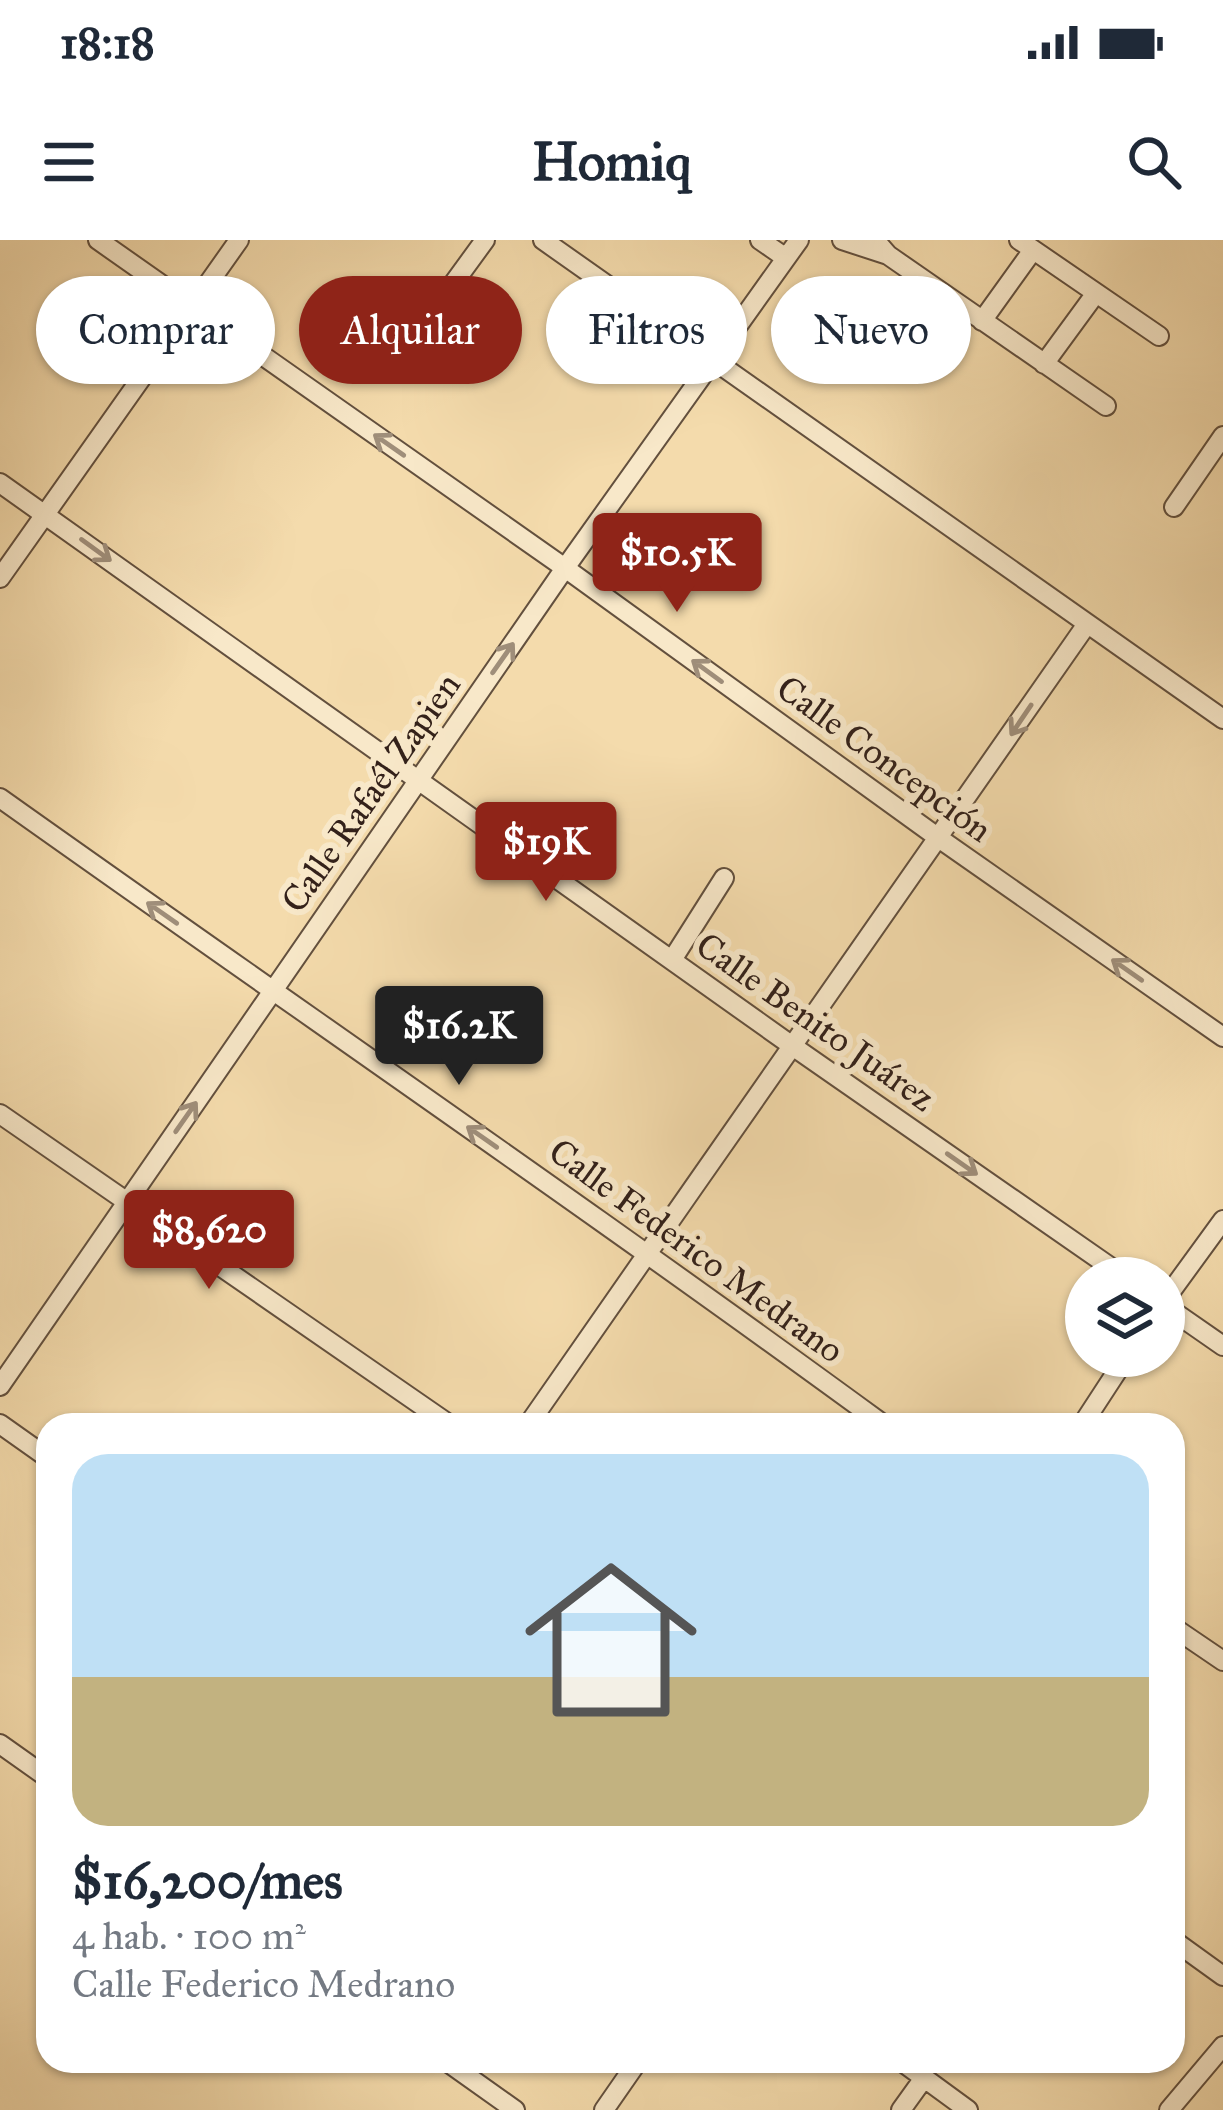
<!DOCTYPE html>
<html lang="es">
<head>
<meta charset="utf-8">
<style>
	body { margin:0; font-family:"IM FELL Great Primer",serif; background:#f6f6f7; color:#1f2937; height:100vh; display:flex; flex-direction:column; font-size:45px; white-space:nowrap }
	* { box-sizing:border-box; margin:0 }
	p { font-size:39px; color:#747a83 }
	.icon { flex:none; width:66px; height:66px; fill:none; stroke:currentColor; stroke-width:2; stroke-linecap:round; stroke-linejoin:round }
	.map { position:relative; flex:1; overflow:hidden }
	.side { position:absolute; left:36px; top:1173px; width:1149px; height:660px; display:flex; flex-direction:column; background:#fff; border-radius:36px; box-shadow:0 3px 9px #0004 }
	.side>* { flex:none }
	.top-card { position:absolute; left:36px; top:36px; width:1152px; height:108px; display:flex; gap:24px }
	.tools { position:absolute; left:1065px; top:1017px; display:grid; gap:24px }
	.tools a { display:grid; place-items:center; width:120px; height:120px; border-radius:50%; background:#fff; box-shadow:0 3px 9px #0004; font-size:60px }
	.price { position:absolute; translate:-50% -102px; padding:0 27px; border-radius:12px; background:#8f2418; color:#fff; font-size:39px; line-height:78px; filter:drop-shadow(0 3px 6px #0008) }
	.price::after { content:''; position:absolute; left:50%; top:72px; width:36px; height:27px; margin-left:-18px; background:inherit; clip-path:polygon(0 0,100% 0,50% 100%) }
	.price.current { background:#222; color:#fff }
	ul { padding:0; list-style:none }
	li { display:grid; align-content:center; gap:24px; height:636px; padding:0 36px }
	li span { display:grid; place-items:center; height:372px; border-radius:36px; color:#555 }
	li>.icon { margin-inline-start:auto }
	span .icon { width:216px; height:216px; fill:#fffc; stroke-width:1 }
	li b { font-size:51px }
	.chip { padding:0 42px; border-radius:54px; background:#fff; box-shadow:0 3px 9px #0004; font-size:42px; line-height:108px }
	.chip.current { background:#8f2418; color:#fff }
	.status { display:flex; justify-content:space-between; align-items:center; height:84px; padding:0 60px; background:#fff; direction:ltr }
	.status svg { height:33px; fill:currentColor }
	header { display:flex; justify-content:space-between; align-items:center; height:156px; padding:0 36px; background:#fff; font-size:54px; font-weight:700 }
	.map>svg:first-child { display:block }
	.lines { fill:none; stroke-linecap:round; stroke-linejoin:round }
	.minor-casing { stroke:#63503e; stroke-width:22 }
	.minor { stroke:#f8e8c9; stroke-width:18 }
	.oneway { stroke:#9f8e7a }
	.labels { text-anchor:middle; stroke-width:12; stroke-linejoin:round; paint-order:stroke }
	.street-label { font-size:36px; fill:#33211a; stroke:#f8e8c9 }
</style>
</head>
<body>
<div class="status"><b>18:18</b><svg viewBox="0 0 49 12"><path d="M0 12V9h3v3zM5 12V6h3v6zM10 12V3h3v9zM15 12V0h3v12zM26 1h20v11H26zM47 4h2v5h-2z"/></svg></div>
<header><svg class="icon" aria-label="menu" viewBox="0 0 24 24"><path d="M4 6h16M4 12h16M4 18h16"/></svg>Homiq<svg class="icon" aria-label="search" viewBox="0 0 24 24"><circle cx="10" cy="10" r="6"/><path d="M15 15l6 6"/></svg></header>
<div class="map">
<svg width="1223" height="1870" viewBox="0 0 1223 1870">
	<rect width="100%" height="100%" fill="#f4dbac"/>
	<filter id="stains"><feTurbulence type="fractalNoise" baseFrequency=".00167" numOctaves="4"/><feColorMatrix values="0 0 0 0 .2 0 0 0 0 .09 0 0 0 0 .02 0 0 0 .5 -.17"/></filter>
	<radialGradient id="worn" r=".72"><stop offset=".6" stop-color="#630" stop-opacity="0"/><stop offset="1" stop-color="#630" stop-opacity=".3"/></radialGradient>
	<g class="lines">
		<defs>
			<path id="minor" d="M98,0L565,328L940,599L1223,797
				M543,0L1223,479
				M760,0L786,18
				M842,0L888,15
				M875,0L888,15L1106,166
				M1019,0L1159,96
				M442,59L485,0
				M982,81L1033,10
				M1044,124L1096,53
				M0,243L791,805L1126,1038
				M1174,267L1223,196
				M0,338L239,0
				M0,558C294,767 593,972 884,1185
				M672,720L724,638
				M0,874L450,1185
				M1164,1061L1223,980
				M1164,1065L1223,1106
				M0,1146L565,328L799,0
				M0,1184L48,1218
				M528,1185C713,917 903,652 1087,384
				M1082,1185L1127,1116
				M1173,1387L1223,1421
				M0,1504L48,1538
				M1173,1700L1223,1736
				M446,1821L515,1870
				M901,1821L968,1870
				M604,1870L638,1821
				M901,1870L924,1838
				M1169,1870L1223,1806"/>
		</defs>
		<!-- minor casing -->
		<use href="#minor" class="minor-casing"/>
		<!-- minor -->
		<use href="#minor" class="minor"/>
	</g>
	<!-- one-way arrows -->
	<defs><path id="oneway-shaft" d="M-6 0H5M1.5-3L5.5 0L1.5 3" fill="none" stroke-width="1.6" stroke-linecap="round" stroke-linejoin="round" transform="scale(3)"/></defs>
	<g class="oneway">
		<use href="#oneway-shaft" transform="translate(389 205) rotate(-145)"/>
		<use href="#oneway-shaft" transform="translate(96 310) rotate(36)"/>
		<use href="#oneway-shaft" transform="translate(503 418) rotate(-55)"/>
		<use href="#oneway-shaft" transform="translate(707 431) rotate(-144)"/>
		<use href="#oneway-shaft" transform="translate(1021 480) rotate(124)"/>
		<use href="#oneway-shaft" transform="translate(162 673) rotate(-145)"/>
		<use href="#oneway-shaft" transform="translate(1127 730) rotate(-145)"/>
		<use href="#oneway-shaft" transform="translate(186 877) rotate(-55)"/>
		<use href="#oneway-shaft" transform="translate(482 897) rotate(-145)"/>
		<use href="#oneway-shaft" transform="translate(962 924) rotate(35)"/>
	</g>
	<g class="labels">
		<!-- street labels -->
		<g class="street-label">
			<text transform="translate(885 518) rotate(36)" y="13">Calle Concepción</text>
			<text transform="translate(370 552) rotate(-55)" y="13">Calle Rafaél Zapien</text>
			<text transform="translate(816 781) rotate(35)" y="13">Calle Benito Juárez</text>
			<text transform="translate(697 1010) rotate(36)" y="13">Calle Federico Medrano</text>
		</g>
	</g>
	<rect width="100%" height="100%" filter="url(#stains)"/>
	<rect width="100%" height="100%" fill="url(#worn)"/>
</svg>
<div class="tools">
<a><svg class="icon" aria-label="layers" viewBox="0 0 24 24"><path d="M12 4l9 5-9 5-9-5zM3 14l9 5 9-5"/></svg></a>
</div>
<b class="price" style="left:677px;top:375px">$10.5K</b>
<b class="price" style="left:546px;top:664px">$19K</b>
<b class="price current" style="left:459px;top:848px">$16.2K</b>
<b class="price" style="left:209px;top:1052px">$8,620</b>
<div class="top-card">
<a class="chip">Comprar</a>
<a class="chip current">Alquilar</a>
<a class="chip">Filtros</a>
<a class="chip">Nuevo</a>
</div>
<section class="side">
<ul>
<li><span style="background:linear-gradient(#bfe0f5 60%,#c2b280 0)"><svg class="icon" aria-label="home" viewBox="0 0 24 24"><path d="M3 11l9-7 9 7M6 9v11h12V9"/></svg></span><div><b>$16,200/mes</b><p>4 hab. · 100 m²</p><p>Calle Federico Medrano</p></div></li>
</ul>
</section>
</div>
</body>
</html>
